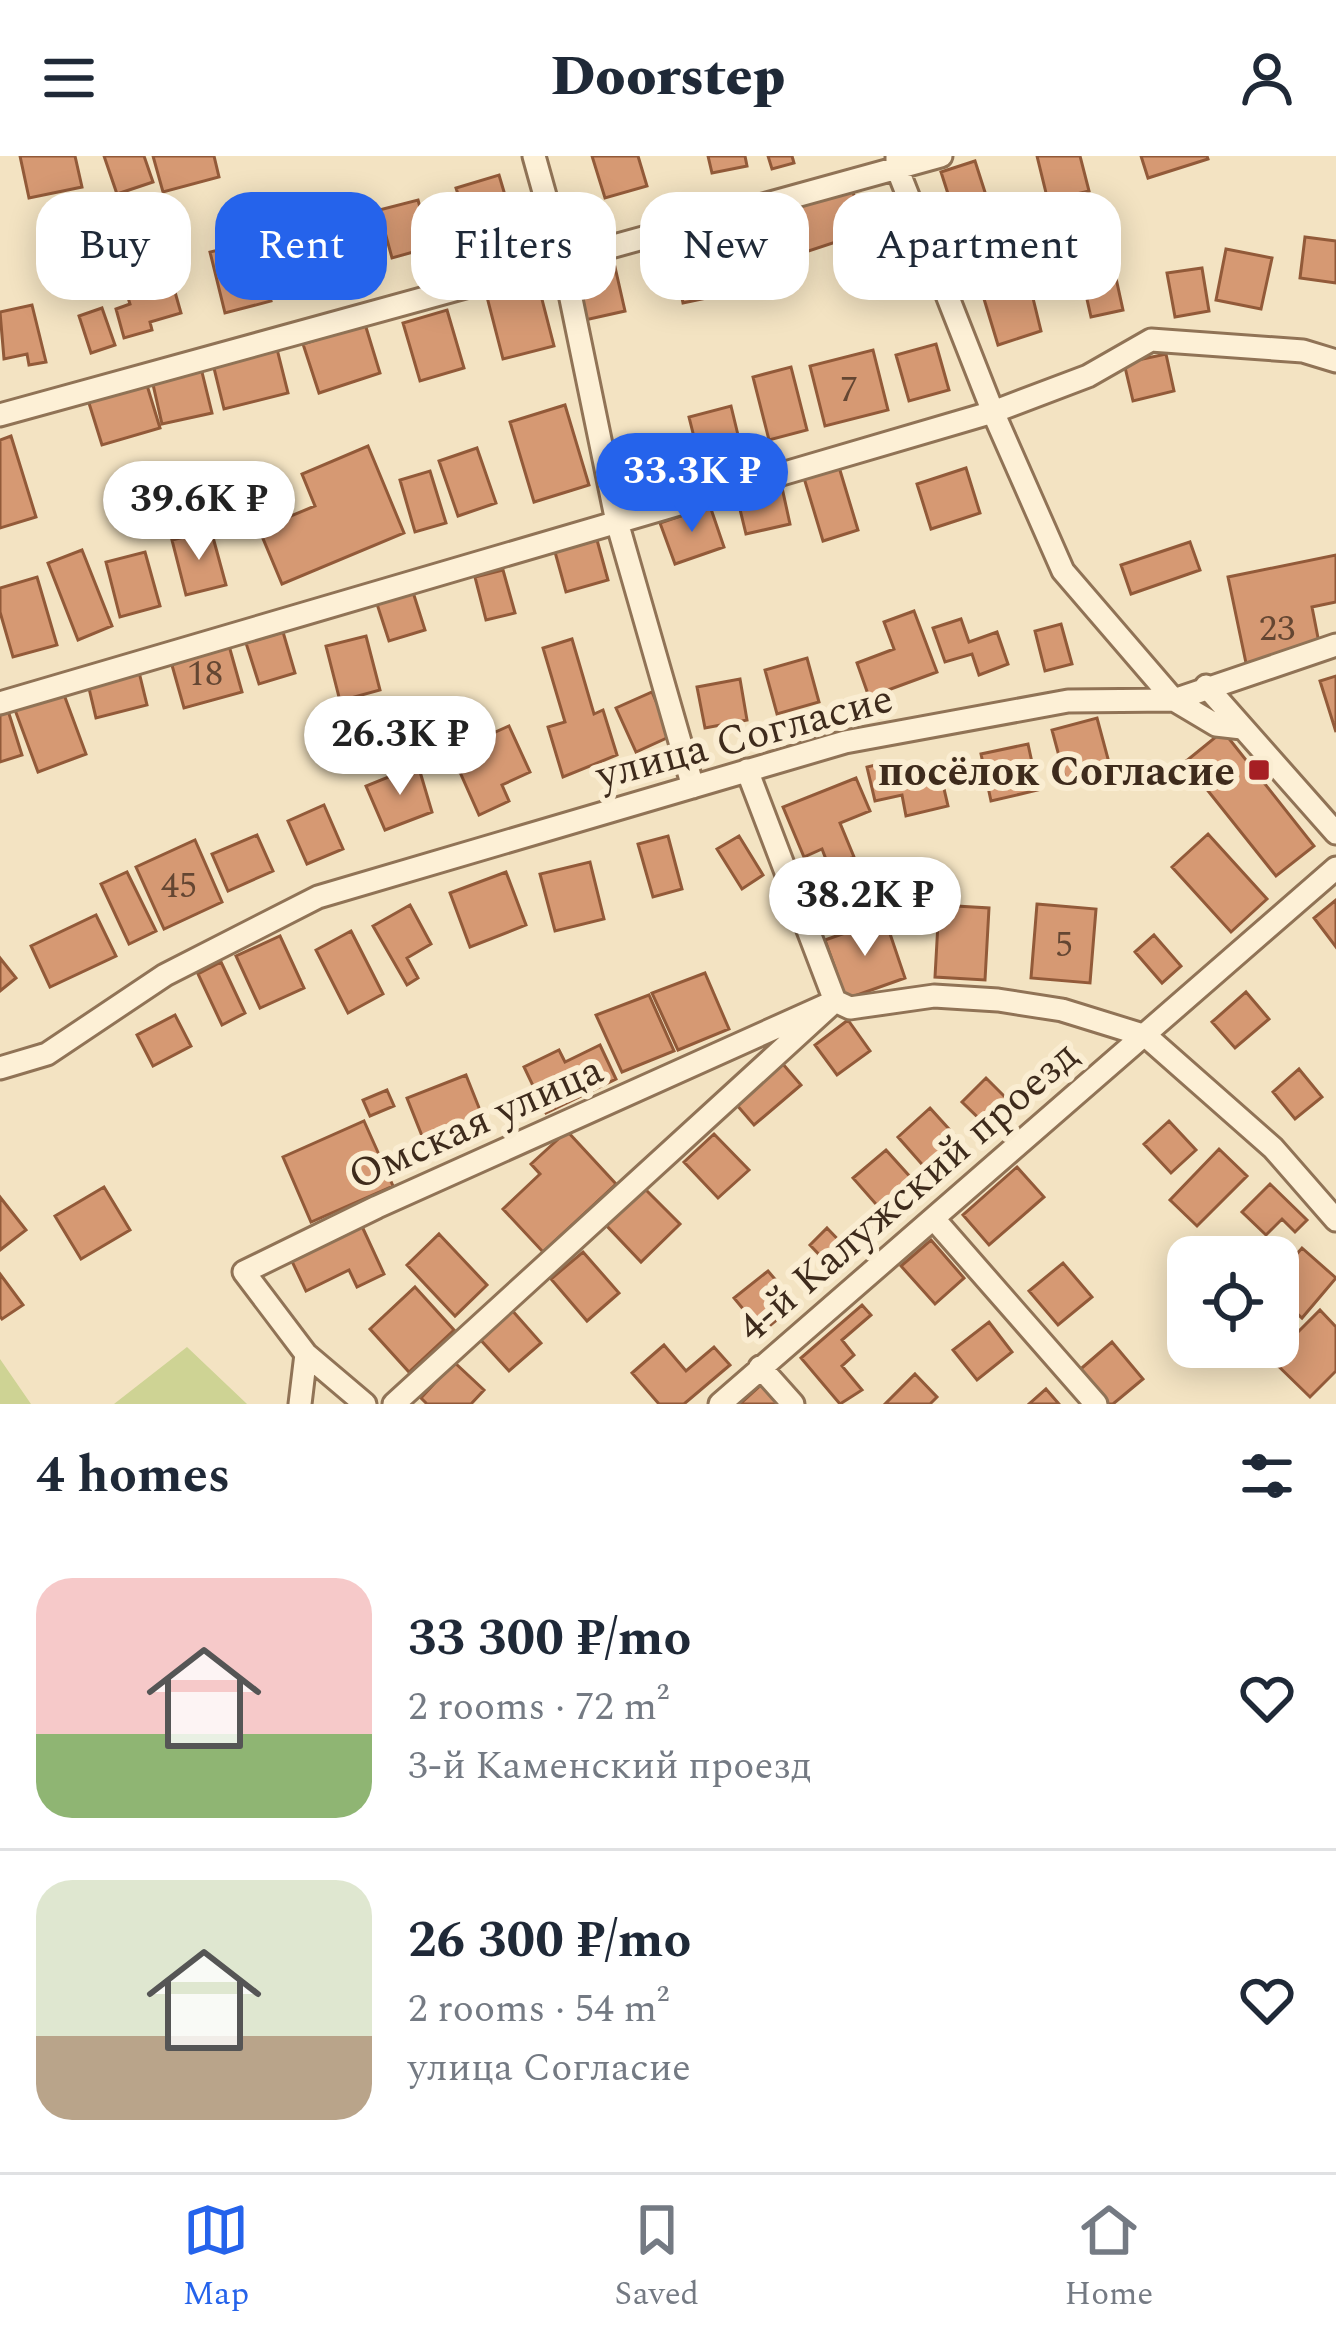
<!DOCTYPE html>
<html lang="en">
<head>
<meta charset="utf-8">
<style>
	body { margin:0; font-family:Spectral,serif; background:#f6f6f7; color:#1f2937; height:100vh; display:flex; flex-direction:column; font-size:45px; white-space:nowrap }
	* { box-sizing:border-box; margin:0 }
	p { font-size:39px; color:#747a83 }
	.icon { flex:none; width:66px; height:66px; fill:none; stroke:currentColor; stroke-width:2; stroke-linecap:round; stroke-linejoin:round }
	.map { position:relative; height:1248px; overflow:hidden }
	.side { display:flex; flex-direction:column; background:#fff; flex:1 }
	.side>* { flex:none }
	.hud { position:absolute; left:36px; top:36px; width:1266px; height:108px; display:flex; gap:24px }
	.tools { position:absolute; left:1167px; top:1080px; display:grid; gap:24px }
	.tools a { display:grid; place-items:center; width:132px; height:132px; border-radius:24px; background:#fff; box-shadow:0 6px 30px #0003; font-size:60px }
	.price { position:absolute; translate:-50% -102px; padding:0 27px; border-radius:42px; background:#fff; color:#222; font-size:39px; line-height:78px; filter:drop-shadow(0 3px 6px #0008) }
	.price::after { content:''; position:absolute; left:50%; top:72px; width:36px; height:27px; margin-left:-18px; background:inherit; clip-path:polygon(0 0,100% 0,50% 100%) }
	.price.active { background:#2563eb; color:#fff }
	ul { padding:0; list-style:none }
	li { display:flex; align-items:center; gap:36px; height:300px; padding:0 36px }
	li+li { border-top:3px solid #e0e1e3 }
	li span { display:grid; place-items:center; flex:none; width:336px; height:240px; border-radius:36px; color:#555 }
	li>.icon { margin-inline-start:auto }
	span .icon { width:144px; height:144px; fill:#fffc; stroke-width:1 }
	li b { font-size:51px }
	h2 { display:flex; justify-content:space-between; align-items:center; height:144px; padding:0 36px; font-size:51px }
	.chip { padding:0 42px; border-radius:36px; background:#fff; box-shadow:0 6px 30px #0003; font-size:42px; line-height:108px }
	.chip.active { background:#2563eb; color:#fff }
	header { display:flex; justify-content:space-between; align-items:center; height:156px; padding:0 36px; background:#fff; font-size:54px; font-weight:800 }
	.menu { display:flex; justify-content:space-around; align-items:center; height:168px; border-top:3px solid #e0e1e3; background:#fff; font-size:33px; color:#747a83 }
	.menu a { display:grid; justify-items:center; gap:6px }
	.menu .active { color:#2563eb }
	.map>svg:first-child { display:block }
	.green { fill:#ced394 }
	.building { fill:#d69973; stroke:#925a39; stroke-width:3 }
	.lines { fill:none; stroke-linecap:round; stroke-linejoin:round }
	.street-casing { stroke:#907356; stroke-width:27 }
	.street { stroke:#fdf0d6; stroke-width:21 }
	.poi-dot { fill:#a61f24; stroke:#faedd2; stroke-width:4.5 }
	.labels { text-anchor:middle; stroke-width:12; stroke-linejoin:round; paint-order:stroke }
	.number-label { font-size:36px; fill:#644632 }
	.street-label { font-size:42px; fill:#3e2b1c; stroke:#faedd2 }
	.poi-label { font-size:42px; font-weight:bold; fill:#3e2b1c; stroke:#faedd2; text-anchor:end }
</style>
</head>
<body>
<header><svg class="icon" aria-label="menu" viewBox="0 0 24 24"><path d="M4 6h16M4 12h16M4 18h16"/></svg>Doorstep<svg class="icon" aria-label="person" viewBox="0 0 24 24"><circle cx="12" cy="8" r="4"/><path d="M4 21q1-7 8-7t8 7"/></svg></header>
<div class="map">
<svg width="1336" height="1248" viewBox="0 0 1336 1248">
	<rect width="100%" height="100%" fill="#f3e3c2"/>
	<!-- green -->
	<path class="green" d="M187,1191L247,1248H114Z
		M0,1203L31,1248H0Z"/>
	<!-- building -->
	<path class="building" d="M20,0H75L82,31L29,42Z
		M104,0H144L153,26L117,38Z
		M153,0H214L219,21L163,36Z
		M592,0H638L647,30L605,42Z
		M708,0H745L747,10L712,17Z
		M768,0H792L794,7L772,13Z
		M1037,0H1080L1089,35L1048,45Z
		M1141,0H1207L1208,3L1148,22Z
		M975,5L992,58L958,69L941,16Z
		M499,19L518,83L462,99L447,52L461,48L456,32Z
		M852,33L866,76L751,114L738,71Z
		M344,39L371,108L328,125L301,56Z
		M418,44L431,91L392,102L379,54Z
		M1305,81L1336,85V127L1300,122Z
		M256,85L271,145L225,157L210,96Z
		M719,88L730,137L683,147L673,98Z
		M1226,93L1272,102L1261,153L1216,144Z
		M1009,101L1017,133L1030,130L1041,175L998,189L974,110Z
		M167,108L181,157L150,166L152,174L124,182L116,153L130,148L122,122Z
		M615,111L625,155L585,164L574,121Z
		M1202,112L1209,155L1175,161L1167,117Z
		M1114,113L1123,154L1091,161L1082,121Z
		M537,124L554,190L503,203L486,137Z
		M32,149L46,206L29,209L27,198L4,203L0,156Z
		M102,152L115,189L91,197L79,160Z
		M447,154L464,212L420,225L403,167Z
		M365,168L380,217L319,237L303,188Z
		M936,188L949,234L909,245L896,199Z
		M277,193L288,237L224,253L213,208Z
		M873,194L888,254L825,270L810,210Z
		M1166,198L1174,235L1133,245L1124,207Z
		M791,211L807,274L769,284L753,221Z
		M201,212L212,257L162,268L152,224Z
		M146,226L160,272L102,289L88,244Z
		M565,249L589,329L534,346L510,266Z
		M731,250L738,279L716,284L719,300L700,305L689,261Z
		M11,280L36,361L0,372V284Z
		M671,283L676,310L630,319L625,292Z
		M368,290L404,377L282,428L259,373L315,350L302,318Z
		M477,292L496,347L458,360L439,305Z
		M839,311L858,374L823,385L804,322Z
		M966,312L980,357L931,373L917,328Z
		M430,315L446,367L415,376L400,324Z
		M781,327L790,368L746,378L736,337Z
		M710,350L724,391L675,408L660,367Z
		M211,374L226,429L186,439L172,384Z
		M597,384L608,424L566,436L555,396Z
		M1190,386L1200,414L1131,438L1121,409Z
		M82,394L112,470L78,484L48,407Z
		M145,396L160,450L120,461L106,406Z
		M1336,399V446L1312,451L1320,492L1246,507L1228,421Z
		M503,414L515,457L486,464L475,421Z
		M37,421L57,489L13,501L0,456V432Z
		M412,433L425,474L389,485L376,445Z
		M914,455L937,516L869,541L857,507L894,493L884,466Z
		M961,463L969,486L997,476L1008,508L979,519L972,498L945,506L933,472Z
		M1061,468L1072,508L1045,515L1035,475Z
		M283,476L295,517L259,528L246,487Z
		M226,479L242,536L184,552L168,495Z
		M366,480L380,534L340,545L326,490Z
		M572,483L594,558L603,554L617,599L563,621L548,571L565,566L543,492Z
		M807,502L819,546L777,558L765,514Z
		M139,516L147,549L96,562L88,528Z
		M1336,520V576L1320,525Z
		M740,523L747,564L705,572L697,531Z
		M63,536L86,598L38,616L15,554Z
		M652,536L671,580L636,596L616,552Z
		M5,545L22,599L0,606V547Z
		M1097,562L1111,614L1066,626L1052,574Z
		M509,570L530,616L502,629L509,645L479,659L451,596Z
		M1223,575L1314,690L1276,720L1185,606Z
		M1028,588L1038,634L991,645L981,598Z
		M892,605L895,617L938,607L948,650L906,660L902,639L875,645L867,611Z
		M418,609L432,656L385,674L366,630Z
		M856,622L870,655L840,667L854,701L829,711L822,693L804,701L783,651Z
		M324,649L343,693L307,708L288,665Z
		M1208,678L1267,743L1231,776L1172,711Z
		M257,679L273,715L228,735L212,698Z
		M668,680L682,733L653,741L638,688Z
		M739,680L763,719L742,733L717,693Z
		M195,684L222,746L164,773L136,711Z
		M590,706L604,763L555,775L540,718Z
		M127,716L156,775L129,788L101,728Z
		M506,716L526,769L470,791L450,737Z
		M1336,744V791L1314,762Z
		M1037,748L1096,753L1090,827L1031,822Z
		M410,749L431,788L407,802L418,822L407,829L373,770Z
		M939,749L989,752L985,824L935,821Z
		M96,759L116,800L50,831L31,790Z
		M885,763L905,822L846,843L825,784Z
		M351,775L383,838L348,857L316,794Z
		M1154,779L1181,810L1162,827L1135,796Z
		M280,780L304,832L260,852L236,800Z
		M0,802L16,822L0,835Z
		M221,806L245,857L222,869L198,818Z
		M705,817L729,873L678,894L652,837Z
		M1246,836L1269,863L1235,892L1212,866Z
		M649,839L674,895L622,916L596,859Z
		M175,859L191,890L153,910L137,879Z
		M848,864L870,895L837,919L815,889Z
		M600,889L616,923L546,957L524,911L559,894L565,906Z
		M782,907L801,929L754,969L735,947Z
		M1299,913L1322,941L1295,963L1273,936Z
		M466,919L489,977L430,1000L407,942Z
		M986,922L1015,951L992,975L962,946Z
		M387,934L394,950L370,960L363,944Z
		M930,952L967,993L934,1022L898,981Z
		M364,965L393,1030L311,1066L283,1001Z
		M1169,965L1196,994L1171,1017L1144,988Z
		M567,975L616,1028L543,1096L503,1053L540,1018L531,1008Z
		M714,978L749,1014L718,1042L684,1006Z
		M1219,993L1247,1020L1197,1070L1170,1044Z
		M886,994L922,1034L889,1063L853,1022Z
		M1017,1011L1044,1041L989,1089L963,1059Z
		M1270,1028L1307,1064L1295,1076L1282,1063L1266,1079L1242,1056Z
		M104,1031L130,1074L81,1103L55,1060Z
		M643,1031L680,1068L641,1106L604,1067Z
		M0,1041L26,1074L0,1094Z
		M360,1066L384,1118L357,1131L349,1114L306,1135L289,1099Z
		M827,1072L848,1094L831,1111L810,1089Z
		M439,1078L487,1129L455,1160L407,1109Z
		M931,1084L964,1122L935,1148L901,1110Z
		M1302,1092L1336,1122L1302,1162L1278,1140V1119Z
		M583,1096L619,1137L587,1165L551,1123Z
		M1063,1107L1092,1141L1058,1169L1029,1135Z
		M768,1115L796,1148L762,1176L734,1142Z
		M0,1118L23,1149L2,1163L0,1160Z
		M415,1131L454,1174L409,1216L370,1173Z
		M862,1149L871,1159L842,1184L854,1199L842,1210L862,1234L840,1248L801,1202Z
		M510,1152L541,1187L509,1215L478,1181Z
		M1320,1154L1336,1171V1215L1310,1241L1271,1203Z
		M989,1166L1012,1196L977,1224L953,1194Z
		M1112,1186L1143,1223L1113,1248H1102L1076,1217Z
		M664,1189L686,1215L714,1191L730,1209L684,1248H659L632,1217Z
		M454,1206L484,1234L471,1248H427L421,1242Z
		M915,1218L937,1241L930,1248H885Z
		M761,1229L778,1248H740Z
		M1046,1233L1059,1248H1029Z"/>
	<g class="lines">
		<defs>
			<path id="street" d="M534,0L563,104L617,366L693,631
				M897,1V12L993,256L1063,415L1174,544L1216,569L1242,572
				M0,259L941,0
				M1206,530L1336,677
				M0,547L993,256L1088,220L1151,184L1303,195L1336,205
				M0,912L47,898L165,819L318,741L845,586L1068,545L1174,544L1336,489
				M934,1063L1096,1248
				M306,1198L365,1248
				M760,1211L793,1248
				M300,1248L306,1198L244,1116L377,1051L835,845L850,852L934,840L998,844L1062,854L1146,880L1273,992L1336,1064
				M394,1248L835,845L747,614
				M720,1248L1336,712"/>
		</defs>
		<!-- street casing -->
		<use href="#street" class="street-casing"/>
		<!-- street -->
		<use href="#street" class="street"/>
	</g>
	<!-- markers -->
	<rect class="poi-dot" x="1247" y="602" width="24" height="24" rx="6"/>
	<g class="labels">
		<!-- number labels -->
		<g class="number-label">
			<text x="849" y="245">7</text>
			<text x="1277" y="484">23</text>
			<text x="205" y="529">18</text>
			<text x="179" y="741">45</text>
			<text x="1064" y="800">5</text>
		</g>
		<!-- street labels -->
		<g class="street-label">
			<text transform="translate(744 579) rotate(-15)" y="15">улица Согласие</text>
			<text transform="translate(475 965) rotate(-24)" y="15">Омская улица</text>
			<text transform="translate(907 1034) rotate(-41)" y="15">4-й Калужский проезд</text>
		</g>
		<!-- poi labels -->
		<g class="poi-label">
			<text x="1235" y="629">посёлок Согласие</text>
		</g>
	</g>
</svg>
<div class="tools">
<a><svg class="icon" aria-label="locate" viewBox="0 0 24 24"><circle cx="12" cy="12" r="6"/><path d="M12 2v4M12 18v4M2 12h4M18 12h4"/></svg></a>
</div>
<b class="price active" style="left:692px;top:379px">33.3K ₽</b>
<b class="price" style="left:199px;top:407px">39.6K ₽</b>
<b class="price" style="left:400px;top:642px">26.3K ₽</b>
<b class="price" style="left:865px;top:803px">38.2K ₽</b>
<div class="hud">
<a class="chip">Buy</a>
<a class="chip active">Rent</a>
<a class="chip">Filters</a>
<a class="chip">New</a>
<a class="chip">Apartment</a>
</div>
</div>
<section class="side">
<h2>4 homes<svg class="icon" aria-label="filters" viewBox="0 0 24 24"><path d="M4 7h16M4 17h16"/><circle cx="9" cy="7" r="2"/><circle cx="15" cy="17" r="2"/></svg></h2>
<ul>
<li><span style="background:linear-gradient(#f6c9c9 65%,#8fb573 0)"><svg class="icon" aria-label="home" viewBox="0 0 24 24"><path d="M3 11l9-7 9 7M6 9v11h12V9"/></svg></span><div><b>33 300 ₽/mo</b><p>2 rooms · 72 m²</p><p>3-й Каменский проезд</p></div><svg class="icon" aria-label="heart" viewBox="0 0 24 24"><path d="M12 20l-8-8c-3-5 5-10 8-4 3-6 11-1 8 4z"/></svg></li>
<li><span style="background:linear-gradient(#dfe7d0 65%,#b9a48a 0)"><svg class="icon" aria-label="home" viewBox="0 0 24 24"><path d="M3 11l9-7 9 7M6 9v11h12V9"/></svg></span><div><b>26 300 ₽/mo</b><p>2 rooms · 54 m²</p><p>улица Согласие</p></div><svg class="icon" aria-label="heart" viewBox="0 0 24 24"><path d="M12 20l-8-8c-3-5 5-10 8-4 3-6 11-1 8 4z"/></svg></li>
</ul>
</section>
<nav class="menu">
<a class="active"><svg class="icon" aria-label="map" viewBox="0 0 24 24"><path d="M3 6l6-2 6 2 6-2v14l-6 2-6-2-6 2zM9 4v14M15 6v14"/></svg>Map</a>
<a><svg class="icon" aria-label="saved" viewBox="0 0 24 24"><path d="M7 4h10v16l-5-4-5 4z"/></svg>Saved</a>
<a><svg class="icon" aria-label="home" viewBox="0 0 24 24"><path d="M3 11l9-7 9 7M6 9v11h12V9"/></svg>Home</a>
</nav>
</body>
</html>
